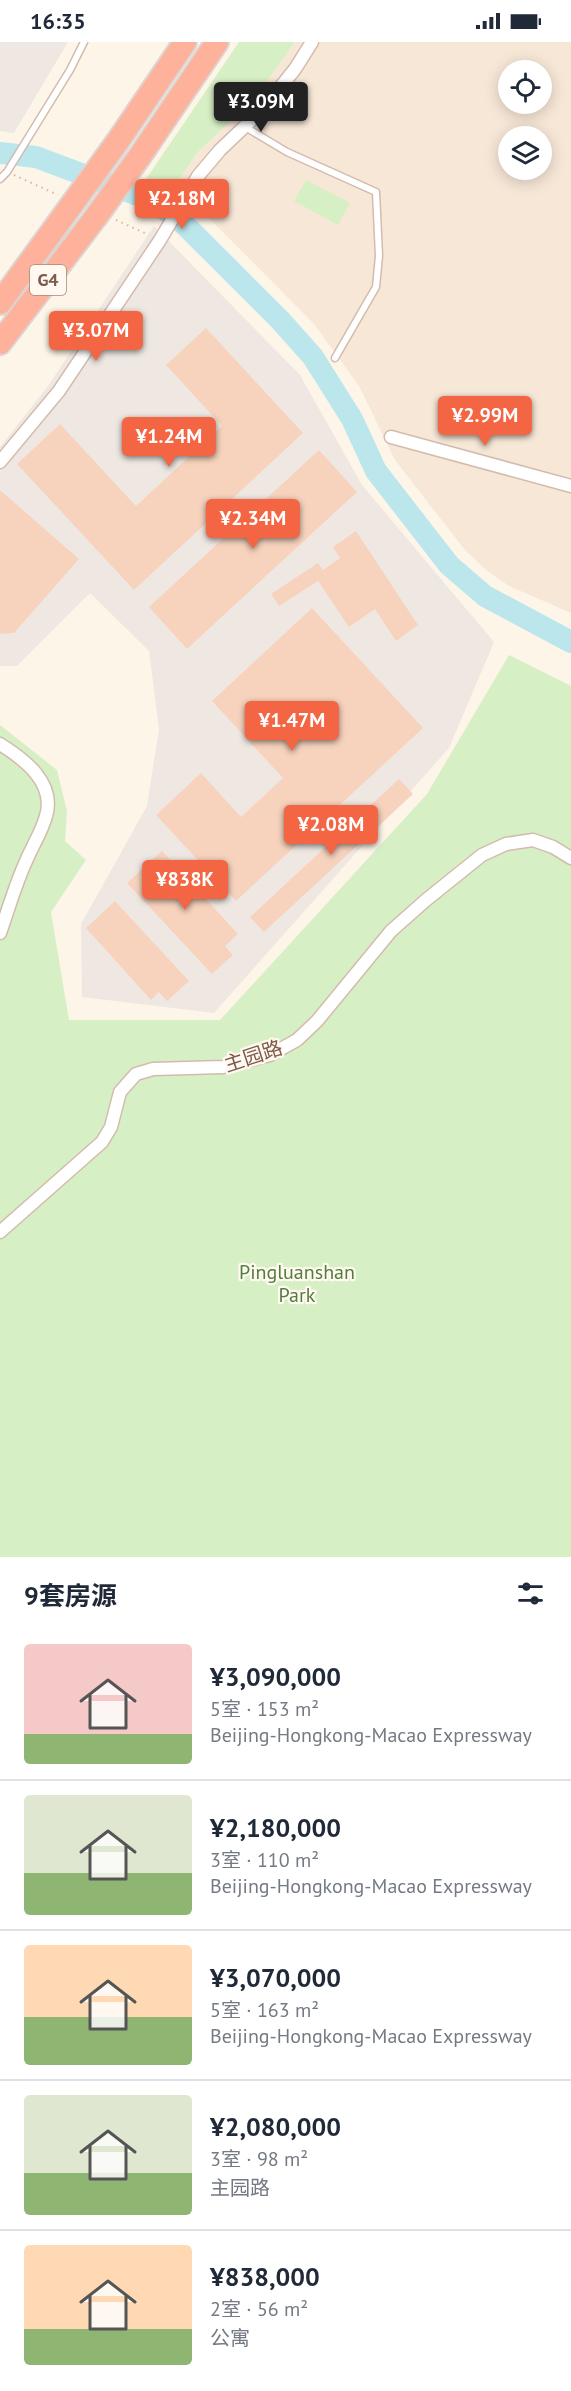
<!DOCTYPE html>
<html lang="zh">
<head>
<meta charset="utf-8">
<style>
	body { margin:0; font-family:"PT Sans","Noto Sans SC",sans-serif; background:#f2f2f3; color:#1f2937; height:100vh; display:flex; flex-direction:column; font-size:22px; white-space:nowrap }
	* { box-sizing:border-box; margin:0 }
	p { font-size:20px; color:#747a83 }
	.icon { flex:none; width:33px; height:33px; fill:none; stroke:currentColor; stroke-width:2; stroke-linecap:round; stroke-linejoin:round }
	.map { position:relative; height:1515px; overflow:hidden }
	.details { display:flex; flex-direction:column; background:#fff; flex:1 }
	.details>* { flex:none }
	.buttons { position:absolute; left:498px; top:18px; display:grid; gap:12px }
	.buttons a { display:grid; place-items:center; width:54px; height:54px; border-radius:50%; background:#fff; box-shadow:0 3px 15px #0003; font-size:30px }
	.price { position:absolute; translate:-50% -51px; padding:0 14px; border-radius:6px; background:#f36543; color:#fff; font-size:20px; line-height:39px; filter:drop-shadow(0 2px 3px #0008) }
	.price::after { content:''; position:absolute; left:50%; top:36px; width:18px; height:14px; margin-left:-9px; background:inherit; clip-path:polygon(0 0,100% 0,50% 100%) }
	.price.current { background:#222; color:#fff }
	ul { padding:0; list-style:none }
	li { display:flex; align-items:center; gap:18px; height:150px; padding:0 24px }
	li+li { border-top:2px solid #e0e1e3 }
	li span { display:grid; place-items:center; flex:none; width:168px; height:120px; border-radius:6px; color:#555 }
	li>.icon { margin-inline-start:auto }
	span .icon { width:72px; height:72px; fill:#fffc; stroke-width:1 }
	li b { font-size:26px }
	h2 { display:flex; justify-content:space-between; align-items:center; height:72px; padding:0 24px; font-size:26px }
	.status { display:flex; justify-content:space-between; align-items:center; height:42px; padding:0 30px; background:#fff; direction:ltr }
	.status svg { height:16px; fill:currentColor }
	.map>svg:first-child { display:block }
	.residential { fill:#f7e7d7; fill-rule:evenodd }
	.industrial { fill:#efe8e2 }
	.green { fill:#d7efc5 }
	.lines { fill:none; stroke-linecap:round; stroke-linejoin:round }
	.river { stroke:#bbe6eb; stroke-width:22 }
	.building { fill:#f7d3be }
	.lane-casing { stroke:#d3bcad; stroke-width:9 }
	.street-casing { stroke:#d3bcad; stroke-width:15 }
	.highway-casing { stroke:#ddd4d0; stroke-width:26 }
	.path { stroke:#ddb5a0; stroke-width:2; stroke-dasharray:1.5 4.5; stroke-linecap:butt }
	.lane { stroke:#fff; stroke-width:6 }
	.street { stroke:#fff; stroke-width:12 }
	.highway { stroke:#feb19b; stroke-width:22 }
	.highway-bridge-casing { stroke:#ddd4d0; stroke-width:26; stroke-linecap:butt }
	.highway-bridge { stroke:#feb19b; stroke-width:22 }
	.labels { text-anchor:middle; stroke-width:4.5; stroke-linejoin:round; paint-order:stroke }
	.shield { fill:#fff9f2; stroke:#a48a7c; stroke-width:1.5 }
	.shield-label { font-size:18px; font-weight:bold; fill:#7d5a49 }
	.street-label { font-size:20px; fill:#7d5a49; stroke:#fff9f2 }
	.park-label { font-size:20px; fill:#527d3c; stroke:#fff9f2 }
</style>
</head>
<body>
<div class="status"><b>16:35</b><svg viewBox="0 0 49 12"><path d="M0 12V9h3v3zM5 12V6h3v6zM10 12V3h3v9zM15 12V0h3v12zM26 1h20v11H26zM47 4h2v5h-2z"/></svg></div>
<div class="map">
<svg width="571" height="1515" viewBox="0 0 571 1515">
	<rect width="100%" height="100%" fill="#fef5e9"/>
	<!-- residential -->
	<path class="residential" d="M295,0H571V571L509,544L486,528L465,508L395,418L359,344L314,282L199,166L173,147L197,111L235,75L268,38ZM508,28H542V62H508ZM508,94H542V128H508Z"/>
	<!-- industrial -->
	<path class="industrial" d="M0,0H68L14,91L0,89Z
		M154,184L300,333L362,443L494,600L449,706L214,971L82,955L81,882L147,764L159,687L149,609L90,551L17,624H0V405L48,344Z"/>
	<!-- green -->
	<path class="green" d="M239,0H295L268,38L235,75L197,111L173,147L146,137Z
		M306,138L350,161L338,183L294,159Z
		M509,613L571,644V1515H0V683L57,728L67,769L65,799L86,818L51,870L69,978H220L427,752Z"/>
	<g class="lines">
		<!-- river -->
		<path class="river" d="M0,111L36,115L140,154L163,166L184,182L281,279L313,315L352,377L376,429L449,523L485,554L571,600"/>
	</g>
	<!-- building -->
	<path class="building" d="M206,286L303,391L134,548L17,422L60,382L136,464L222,384L166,323Z
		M319,408L357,450L187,607L149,565Z
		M0,448L79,517L14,591L0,592Z
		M356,489L418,583L396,599L375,567L349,585L318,539L279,564L271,552L318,521L323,528L340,516L333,505Z
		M312,566L423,686L236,859L156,773L201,731L241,775L283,736L212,659Z
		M399,737L413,752L264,890L250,875Z
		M162,809L238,892L225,904L233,913L212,932L127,841Z
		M115,859L189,939L167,959L159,950L151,958L86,886Z"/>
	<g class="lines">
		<defs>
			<path id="lane" d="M245,85L287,110L376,150L379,214L376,245L335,316
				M0,137L7,130L70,28L84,0"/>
			<path id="street" d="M391,395L571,444
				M0,420L59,349L160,198L198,134L220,108L263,67L295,27L312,0
				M0,702C24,717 56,741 46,774C42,789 33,803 27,817C16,840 9,866 0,891
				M0,1190L102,1100L111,1085L120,1050L136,1032L153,1027L223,1025L270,1013L297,998L317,979L391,889L426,858L482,813L506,802L533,798L553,805L571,816"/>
			<path id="highway" d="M118,99L185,0
				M140,114L217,0
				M0,261L73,161
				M0,301L95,176"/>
		</defs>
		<!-- lane casing -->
		<use href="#lane" class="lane-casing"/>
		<!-- street casing -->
		<use href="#street" class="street-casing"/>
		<!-- highway casing -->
		<use href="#highway" class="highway-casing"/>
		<!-- path -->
		<path class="path" d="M14,133L58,153
			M116,178L149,193"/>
		<!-- lane -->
		<use href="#lane" class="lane"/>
		<!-- street -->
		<use href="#street" class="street"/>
		<!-- highway -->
		<use href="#highway" class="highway"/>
		<defs>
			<path id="highway-bridge" d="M73,161L118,99
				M95,176L140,114"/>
		</defs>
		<!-- highway-bridge casing -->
		<use href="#highway-bridge" class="highway-bridge-casing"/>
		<!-- highway-bridge -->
		<use href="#highway-bridge" class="highway-bridge"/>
	</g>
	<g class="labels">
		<!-- shield labels -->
		<rect class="shield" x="30" y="223" width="36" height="30" rx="4.5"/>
		<g class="shield-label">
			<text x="48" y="244">G4</text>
		</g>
		<!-- street labels -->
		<g class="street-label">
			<text transform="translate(253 1014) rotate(-18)" y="7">主园路</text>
		</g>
		<!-- park labels -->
		<g class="park-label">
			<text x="297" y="1237">Pingluanshan<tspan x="297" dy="23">Park</tspan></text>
		</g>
	</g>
</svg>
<div class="buttons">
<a><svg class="icon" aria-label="locate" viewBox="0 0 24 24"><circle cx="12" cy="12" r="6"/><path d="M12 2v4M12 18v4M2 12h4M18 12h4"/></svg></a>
<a><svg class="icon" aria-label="layers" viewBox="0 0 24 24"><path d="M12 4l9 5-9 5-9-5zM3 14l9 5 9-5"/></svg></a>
</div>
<b class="price current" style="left:261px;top:91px">¥3.09M</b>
<b class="price" style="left:182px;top:188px">¥2.18M</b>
<b class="price" style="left:96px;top:320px">¥3.07M</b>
<b class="price" style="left:485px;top:405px">¥2.99M</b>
<b class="price" style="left:169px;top:426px">¥1.24M</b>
<b class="price" style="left:253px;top:508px">¥2.34M</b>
<b class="price" style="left:292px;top:710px">¥1.47M</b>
<b class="price" style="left:331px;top:814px">¥2.08M</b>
<b class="price" style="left:185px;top:869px">¥838K</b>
</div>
<section class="details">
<h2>9套房源<svg class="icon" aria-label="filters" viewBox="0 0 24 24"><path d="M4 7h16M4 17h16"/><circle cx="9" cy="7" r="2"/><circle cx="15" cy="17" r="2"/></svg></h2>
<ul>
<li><span style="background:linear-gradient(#f6c9c9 75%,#8fb573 0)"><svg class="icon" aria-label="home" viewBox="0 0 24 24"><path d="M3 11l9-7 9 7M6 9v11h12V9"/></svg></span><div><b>¥3,090,000</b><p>5室 · 153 m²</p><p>Beijing-Hongkong-Macao Expressway</p></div></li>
<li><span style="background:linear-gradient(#dfe7d0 65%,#8fb573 0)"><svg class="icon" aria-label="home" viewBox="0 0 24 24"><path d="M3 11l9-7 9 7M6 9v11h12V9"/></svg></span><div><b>¥2,180,000</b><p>3室 · 110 m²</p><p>Beijing-Hongkong-Macao Expressway</p></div></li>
<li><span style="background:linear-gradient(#ffd9b3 60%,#8fb573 0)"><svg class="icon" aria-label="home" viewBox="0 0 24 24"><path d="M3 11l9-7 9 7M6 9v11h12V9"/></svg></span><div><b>¥3,070,000</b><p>5室 · 163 m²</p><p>Beijing-Hongkong-Macao Expressway</p></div></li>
<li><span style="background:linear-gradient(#dfe7d0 65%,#8fb573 0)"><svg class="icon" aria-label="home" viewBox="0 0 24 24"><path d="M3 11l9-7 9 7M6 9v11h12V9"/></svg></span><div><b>¥2,080,000</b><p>3室 · 98 m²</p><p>主园路</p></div></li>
<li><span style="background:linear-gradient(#ffd9b3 70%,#8fb573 0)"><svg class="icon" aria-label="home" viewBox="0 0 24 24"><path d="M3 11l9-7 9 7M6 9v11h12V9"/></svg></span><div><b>¥838,000</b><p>2室 · 56 m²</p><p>公寓</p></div></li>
</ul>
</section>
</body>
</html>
